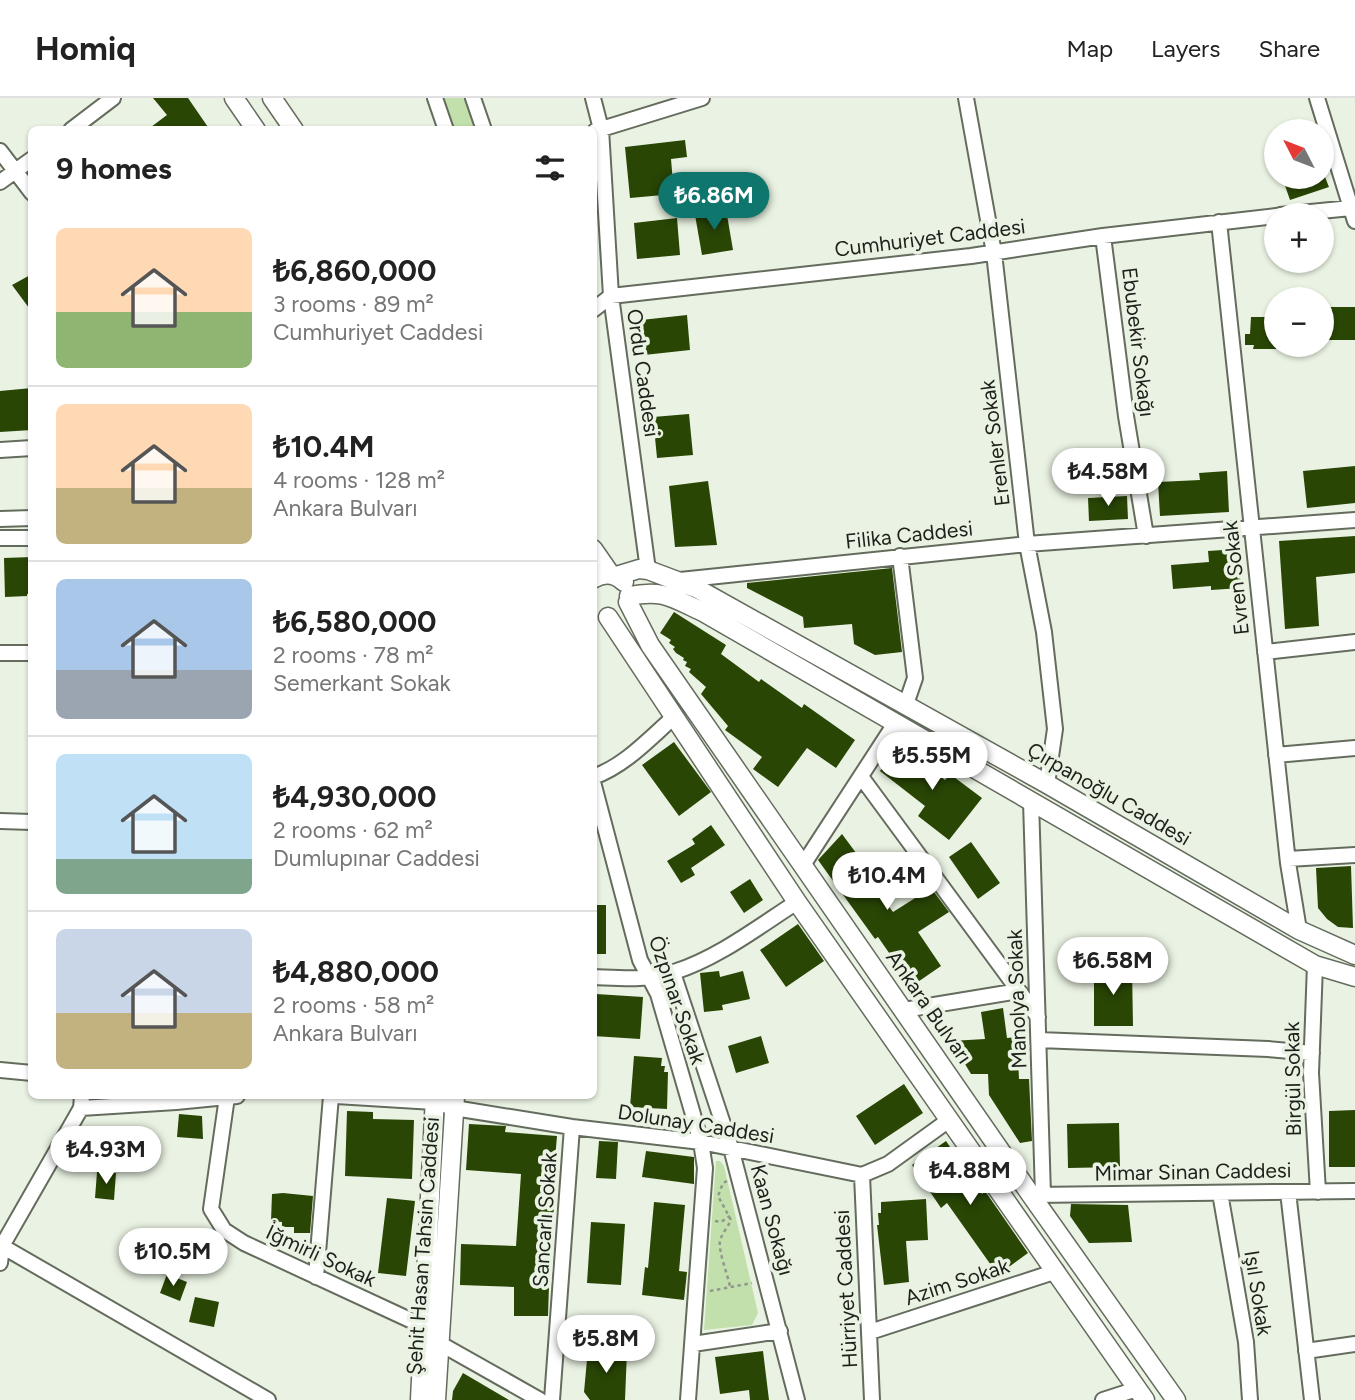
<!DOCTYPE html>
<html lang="en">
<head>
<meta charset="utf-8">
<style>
	body { margin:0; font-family:Figtree,sans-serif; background:#f2f2f2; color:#222; height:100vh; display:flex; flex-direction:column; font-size:26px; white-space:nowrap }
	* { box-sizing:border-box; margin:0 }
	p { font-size:23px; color:#767676 }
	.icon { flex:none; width:38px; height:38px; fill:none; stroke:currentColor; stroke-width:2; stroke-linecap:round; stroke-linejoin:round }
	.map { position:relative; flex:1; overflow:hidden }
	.details { position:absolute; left:28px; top:28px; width:569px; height:973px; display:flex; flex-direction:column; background:#fff; border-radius:10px; box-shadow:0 2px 5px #0004 }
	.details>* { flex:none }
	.needle { width:46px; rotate:312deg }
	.fabs { position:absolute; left:1264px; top:21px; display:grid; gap:14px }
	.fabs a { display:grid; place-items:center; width:70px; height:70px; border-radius:50%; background:#fff; box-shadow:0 2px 5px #0004; font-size:35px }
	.price { position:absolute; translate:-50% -60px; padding:0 16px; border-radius:24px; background:#fff; color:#222; font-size:23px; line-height:46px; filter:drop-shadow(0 2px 4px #0008) }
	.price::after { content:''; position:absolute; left:50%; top:42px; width:21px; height:16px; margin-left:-10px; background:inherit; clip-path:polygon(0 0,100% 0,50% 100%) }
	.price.active { background:#0f766e; color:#fff }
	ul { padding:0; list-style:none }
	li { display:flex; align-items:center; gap:21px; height:175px; padding:0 28px }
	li+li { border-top:2px solid #e0e0e0 }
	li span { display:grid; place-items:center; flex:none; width:196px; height:140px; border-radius:10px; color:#555 }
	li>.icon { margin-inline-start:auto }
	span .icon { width:84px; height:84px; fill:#fffc; stroke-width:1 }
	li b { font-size:30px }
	h2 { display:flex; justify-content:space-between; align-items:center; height:84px; padding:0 28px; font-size:30px }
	header { display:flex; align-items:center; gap:42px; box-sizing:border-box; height:98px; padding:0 35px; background:#fff; border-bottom:2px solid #e0e0e0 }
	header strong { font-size:33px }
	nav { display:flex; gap:38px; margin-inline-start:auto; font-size:24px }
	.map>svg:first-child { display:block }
	.green { fill:#c2e0ab }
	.building { fill:#294605 }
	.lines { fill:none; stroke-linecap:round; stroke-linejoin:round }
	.minor-casing { stroke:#646c5e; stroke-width:18 }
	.major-casing { stroke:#646c5e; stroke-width:21 }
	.path { stroke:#91978c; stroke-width:2.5; stroke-dasharray:3.5 3.5; stroke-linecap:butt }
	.minor { stroke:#fff; stroke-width:14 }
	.major { stroke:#fff; stroke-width:18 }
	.labels { text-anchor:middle; stroke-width:7; stroke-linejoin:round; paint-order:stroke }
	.street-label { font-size:21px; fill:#1e211b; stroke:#eaf3e3 }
</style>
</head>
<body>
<header>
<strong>Homiq</strong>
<nav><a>Map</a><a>Layers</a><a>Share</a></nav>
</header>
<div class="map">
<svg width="1355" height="1302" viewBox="0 0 1355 1302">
	<rect width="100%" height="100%" fill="#eaf3e3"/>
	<!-- green -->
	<path class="green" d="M440,0H469L479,31H451Z
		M716,1063H720L724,1068L758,1215L752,1227L704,1232Z"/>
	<!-- building -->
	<path class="building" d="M153,0H188L210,32H147L167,17Z
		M685,42L687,59L671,61L674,96L630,100L625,49Z
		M1282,79H1325L1329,89L1290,102Z
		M726,111L733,152L702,157L695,117Z
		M677,120L680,157L637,161L634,125Z
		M32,176V214L12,187Z
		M1321,209H1355V242H1321Z
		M687,217L690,252L644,257L641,222Z
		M1251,219H1276V251H1253L1254,247H1245V236H1250Z
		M32,290V332L0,334V293Z
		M689,316L693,357L657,360L653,319Z
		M1355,368V405L1307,410L1303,373Z
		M1227,373L1229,414L1160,418L1158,384L1200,382L1199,375Z
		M708,383L717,447L675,449L669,388Z
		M1127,398L1128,421L1089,423L1088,400Z
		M1355,438V475L1316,479L1319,528L1285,531L1279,443Z
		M1238,451L1241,490L1211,492V488L1173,491L1171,467L1209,464L1208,453Z
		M32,459V496H27V498L5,499L4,460Z
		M892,470L902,554L875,557L854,546L852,526L804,530L803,519L747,490V485Z
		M674,514L726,547L721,556L759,584L761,581L802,610L804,606L855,642L836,670L807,650L778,689L753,671L762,659L725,632L728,628L701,596L706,589L689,574L691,571L685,568L687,564L683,562L684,560L676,555L673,551L675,549L669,545L671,542L660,535Z
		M674,644L711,694L679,718L642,667Z
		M900,647L945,682L950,676L982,700L949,742L918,718L925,708L880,673Z
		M711,727L725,747L691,770L695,777L681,785L667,763L695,746L692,741Z
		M842,736L862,763L858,766L893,814L931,790L949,814L918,834L941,868L912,888L878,839L875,841L818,762Z
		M971,744L1000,785L978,801L949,759Z
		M1351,768L1353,830L1338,829L1327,821L1318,810L1316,770Z
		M750,781L763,802L744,815L730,794Z
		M593,807H606V856H593Z
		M798,826L824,863L786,889L760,852Z
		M1132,870L1133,928H1094V871Z
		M719,873L720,879L743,873L750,901L722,907L723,912L704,914L700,875Z
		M596,896L643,899L640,941L593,938Z
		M1003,910L1007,940L1017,939L1019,981H1029L1032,1043L1020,1045L989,997L988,976H971L951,943L985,941L981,914Z
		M761,938L769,965L736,975L728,948Z
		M634,958L662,960L661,968H665L664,974H668L667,1011L630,1009Z
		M904,986L923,1015L875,1047L856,1018Z
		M1355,1012V1069H1329V1013Z
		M347,1013L373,1014V1021L414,1022L412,1081L345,1078Z
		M179,1016L202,1018L203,1041L177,1039Z
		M1119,1025L1120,1069L1068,1070L1067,1026Z
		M469,1026L506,1028L505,1034L557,1038L552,1097H555L550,1157L548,1218H514V1189L460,1187L461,1146L516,1148L521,1076L466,1072Z
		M599,1043L618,1044L616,1081L596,1080Z
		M946,1043L982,1096L985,1093L1028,1155L998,1177L947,1105L941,1110L912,1067Z
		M646,1053L694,1059V1086L642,1079Z
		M97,1074L116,1075L114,1102L95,1100Z
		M283,1095L313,1098L310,1135H294V1129H282V1124L271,1123L272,1096Z
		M387,1100L415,1103L406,1178L378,1175Z
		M926,1101L928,1142L906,1143L909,1184L884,1187L877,1127H879L878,1115H881V1104Z
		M654,1104L685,1107L679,1173L687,1174L684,1202L642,1197L645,1169L648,1170Z
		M1071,1106L1128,1107L1132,1144L1089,1145L1070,1118Z
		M591,1124L625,1126L621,1187L587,1185Z
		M167,1176L187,1184L180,1203L160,1195Z
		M195,1199L219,1204L214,1229L189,1224Z
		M588,1251L627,1253L625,1302H590L584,1294Z
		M763,1253L769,1302H750L749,1292L720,1296L715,1259Z
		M463,1275L509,1302H452L453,1293Z"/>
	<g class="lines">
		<defs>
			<path id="minor" d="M435,0L446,32
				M473,0L484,32
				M593,0L601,31L611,198L648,472
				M966,0L994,155L1027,446L1044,534L1055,631L1047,686
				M1317,0L1355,123
				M71,32L113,0
				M595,33L702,0
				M0,53L32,95
				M0,84L32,61
				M1280,117L1351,110
				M1219,124L1288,765L1299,832
				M1103,138L1126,318L1146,438
				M593,212L611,198L971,158L1103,138L1276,118
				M0,352L32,350
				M0,421L32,420
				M0,440H32
				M900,458L915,580L905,609
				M680,482L1027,446L1355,422
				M1265,554L1355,544
				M0,555H32
				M1276,657L1355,650
				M593,679C625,668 651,639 675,618
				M862,680L1038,919
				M593,684L640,862L658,896L701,1044L705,1070L688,1302
				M1031,703L1043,1097
				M0,723L32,724
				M1288,761L1355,757
				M803,767L896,624
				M1315,867L1311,975L1318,1094
				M673,875L731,1050L797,1302
				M593,879C620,880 648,883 674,874C718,860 758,829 797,804
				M904,912L1019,893
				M1039,942L1268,951L1312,955
				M0,972L32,975
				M336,998L434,1004L454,1010L572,1029L701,1044L862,1077L888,1066L949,1022
				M227,999L211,1111L224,1132L244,1145L423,1228
				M81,1010L176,1004L237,998
				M862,1077L872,1302
				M1288,1094L1312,1302
				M1220,1095L1246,1244L1250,1302
				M1034,1097L1355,1093
				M0,1147L268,1302
				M0,1165L2,1148L81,1010L82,998
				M316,1179L331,998
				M870,1234L1057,1173
				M439,1245L540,1302
				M693,1246L780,1233
				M1306,1253L1355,1246
				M552,1302L572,1029
				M1103,1302L1137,1291"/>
			<path id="major" d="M234,0L256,32
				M272,0L294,32
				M593,451L611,477
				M616,478L639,471L648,472L696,490L1047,686L1299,832L1355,857
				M593,481C604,474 615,475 624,484
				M629,498C664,491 672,500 703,514L1315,867L1355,879
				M628,504L650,547L1031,1097L1176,1302
				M608,519L797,804L1145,1302
				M420,1302L435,998
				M436,1302L455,998"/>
		</defs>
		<!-- minor casing -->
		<use href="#minor" class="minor-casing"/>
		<!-- major casing -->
		<use href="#major" class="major-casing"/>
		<!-- path -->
		<path class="path" d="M727,1083L723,1085L718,1098L731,1122C728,1129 722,1135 720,1143C718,1153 728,1177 730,1189
			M715,1123L721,1124L730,1118
			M710,1193L752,1185"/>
		<!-- minor -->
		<use href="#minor" class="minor"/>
		<!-- major -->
		<use href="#major" class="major"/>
	</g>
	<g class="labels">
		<!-- street labels -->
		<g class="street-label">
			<text transform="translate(930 140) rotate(-7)" y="7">Cumhuriyet Caddesi</text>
			<text transform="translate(1138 244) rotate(83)" y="7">Ebubekir Sokağı</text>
			<text transform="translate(643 275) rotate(82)" y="7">Ordu Caddesi</text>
			<text transform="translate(995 345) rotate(-97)" y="7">Erenler Sokak</text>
			<text transform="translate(909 437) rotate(-6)" y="7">Filika Caddesi</text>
			<text transform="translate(1236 480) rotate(-96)" y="7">Evren Sokak</text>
			<text transform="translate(1109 696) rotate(30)" y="7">Çırpanoğlu Caddesi</text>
			<text transform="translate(1017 901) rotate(-92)" y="7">Manolya Sokak</text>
			<text transform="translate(677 902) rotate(71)" y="7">Özpınar Sokak</text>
			<text transform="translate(929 909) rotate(55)" y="7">Ankara Bulvarı</text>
			<text transform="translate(1293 981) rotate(-91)" y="7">Birgül Sokak</text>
			<text transform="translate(696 1026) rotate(9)" y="7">Dolunay Caddesi</text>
			<text transform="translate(1193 1074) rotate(-1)" y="7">Mimar Sinan Caddesi</text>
			<text transform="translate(545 1122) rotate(-86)" y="7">Sancarlı Sokak</text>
			<text transform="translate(772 1122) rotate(75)" y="7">Kaan Sokağı</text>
			<text transform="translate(423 1148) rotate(-86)" y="7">Şehit Hasan Tahsin Caddesi</text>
			<text transform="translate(321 1158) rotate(25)" y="7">İğmirli Sokak</text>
			<text transform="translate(957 1184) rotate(-18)" y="7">Azim Sokak</text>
			<text transform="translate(846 1191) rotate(-93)" y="7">Hürriyet Caddesi</text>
			<text transform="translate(1258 1195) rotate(81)" y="7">Işıl Sokak</text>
		</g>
	</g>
</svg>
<div class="fabs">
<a><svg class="needle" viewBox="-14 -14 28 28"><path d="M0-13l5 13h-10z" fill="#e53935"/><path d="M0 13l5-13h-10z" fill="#767676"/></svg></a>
<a>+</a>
<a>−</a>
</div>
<b class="price active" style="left:714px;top:134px">₺6.86M</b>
<b class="price" style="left:1108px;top:410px">₺4.58M</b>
<b class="price" style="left:932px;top:694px">₺5.55M</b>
<b class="price" style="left:887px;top:814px">₺10.4M</b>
<b class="price" style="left:1113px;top:899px">₺6.58M</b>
<b class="price" style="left:106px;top:1088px">₺4.93M</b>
<b class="price" style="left:970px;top:1109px">₺4.88M</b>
<b class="price" style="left:173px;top:1190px">₺10.5M</b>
<b class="price" style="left:606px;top:1277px">₺5.8M</b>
<section class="details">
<h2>9 homes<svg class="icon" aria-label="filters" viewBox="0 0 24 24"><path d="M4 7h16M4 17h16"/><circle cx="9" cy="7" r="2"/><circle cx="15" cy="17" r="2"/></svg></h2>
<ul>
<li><span style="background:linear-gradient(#ffd9b3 60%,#8fb573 0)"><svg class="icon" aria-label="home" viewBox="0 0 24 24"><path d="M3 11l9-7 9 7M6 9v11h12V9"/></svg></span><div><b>₺6,860,000</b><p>3 rooms · 89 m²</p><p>Cumhuriyet Caddesi</p></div></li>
<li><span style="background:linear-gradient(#ffd9b3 60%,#c2b280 0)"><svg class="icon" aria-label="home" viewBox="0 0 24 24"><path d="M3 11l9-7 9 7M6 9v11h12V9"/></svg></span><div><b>₺10.4M</b><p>4 rooms · 128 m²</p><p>Ankara Bulvarı</p></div></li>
<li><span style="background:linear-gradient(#a9c7e8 65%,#9aa5b1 0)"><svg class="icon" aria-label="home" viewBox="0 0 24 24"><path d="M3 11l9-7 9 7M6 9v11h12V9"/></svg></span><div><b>₺6,580,000</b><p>2 rooms · 78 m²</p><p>Semerkant Sokak</p></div></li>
<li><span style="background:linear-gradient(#bfe0f5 75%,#7fa58c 0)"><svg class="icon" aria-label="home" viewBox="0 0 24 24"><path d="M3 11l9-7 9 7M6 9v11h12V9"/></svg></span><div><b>₺4,930,000</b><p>2 rooms · 62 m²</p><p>Dumlupınar Caddesi</p></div></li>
<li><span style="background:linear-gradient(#c9d6e8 60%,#c2b280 0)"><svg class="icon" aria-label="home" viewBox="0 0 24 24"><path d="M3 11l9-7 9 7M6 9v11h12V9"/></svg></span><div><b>₺4,880,000</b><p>2 rooms · 58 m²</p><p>Ankara Bulvarı</p></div></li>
</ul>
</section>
</div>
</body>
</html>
